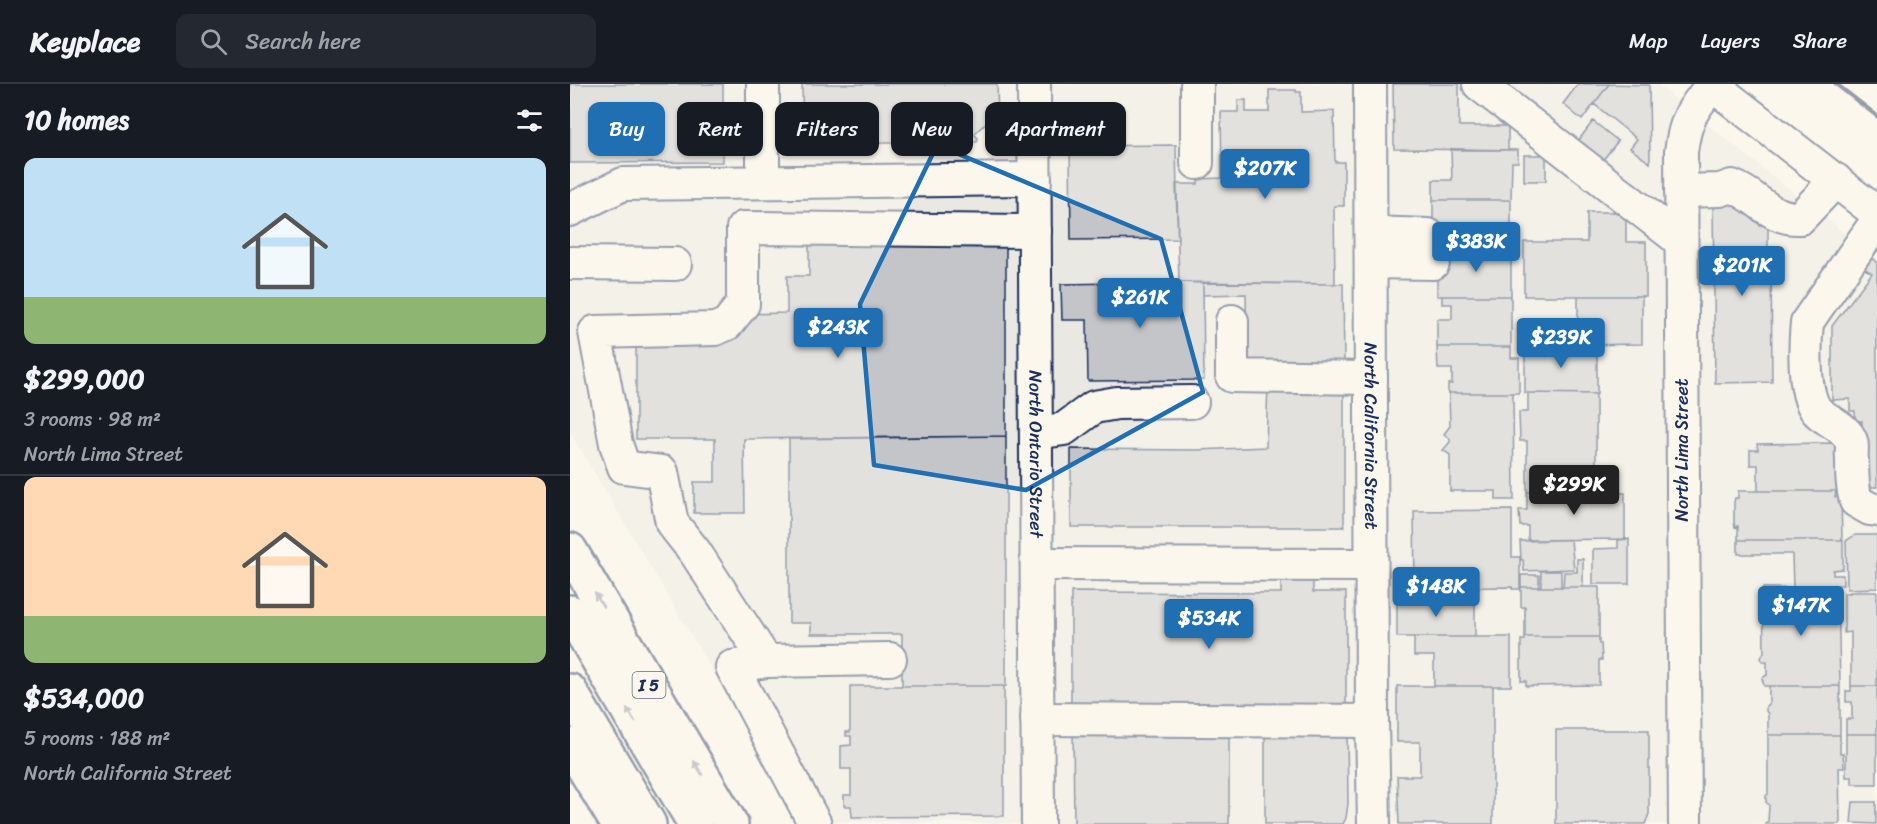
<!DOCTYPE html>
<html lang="en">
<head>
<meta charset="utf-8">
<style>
	body { margin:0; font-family:Sriracha,sans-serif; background:#242831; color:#f1f3f6; height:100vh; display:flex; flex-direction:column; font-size:22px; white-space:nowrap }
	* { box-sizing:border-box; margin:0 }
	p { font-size:20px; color:#9ea1a6 }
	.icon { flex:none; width:33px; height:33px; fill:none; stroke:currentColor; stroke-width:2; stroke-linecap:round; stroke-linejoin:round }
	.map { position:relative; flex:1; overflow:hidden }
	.details { display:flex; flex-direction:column; background:#171b24; width:570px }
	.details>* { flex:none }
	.hud { position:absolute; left:18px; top:18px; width:570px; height:54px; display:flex; gap:12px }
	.price { position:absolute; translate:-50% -51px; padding:0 14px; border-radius:6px; background:#1f6fb2; color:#fff; font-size:20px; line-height:39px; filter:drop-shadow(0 2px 3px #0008) }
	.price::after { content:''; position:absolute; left:50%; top:36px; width:18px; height:14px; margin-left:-9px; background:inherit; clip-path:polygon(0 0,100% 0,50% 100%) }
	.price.selected { background:#222; color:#fff }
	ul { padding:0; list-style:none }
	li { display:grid; align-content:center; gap:12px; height:318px; padding:0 24px }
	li+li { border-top:2px solid #363941 }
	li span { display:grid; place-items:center; height:186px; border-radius:12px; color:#555 }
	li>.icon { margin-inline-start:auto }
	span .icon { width:108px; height:108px; fill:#fffc; stroke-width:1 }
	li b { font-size:26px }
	h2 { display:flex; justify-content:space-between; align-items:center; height:72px; padding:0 24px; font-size:26px }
	.pill { padding:0 21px; border-radius:12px; background:#171b24; box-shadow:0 2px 4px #0004; font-size:21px; line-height:54px }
	.pill.selected { background:#1f6fb2; color:#fff }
	header { display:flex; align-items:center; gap:36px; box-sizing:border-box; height:84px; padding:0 30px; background:#171b24; border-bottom:2px solid #363941 }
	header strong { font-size:28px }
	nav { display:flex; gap:33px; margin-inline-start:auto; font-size:21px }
	.search { width:420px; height:54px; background:#242831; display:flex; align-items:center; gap:15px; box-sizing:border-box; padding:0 21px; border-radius:12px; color:#9ea1a6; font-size:22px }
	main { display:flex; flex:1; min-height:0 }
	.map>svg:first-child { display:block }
	.built { fill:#eae8e2 }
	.building { fill:#c3c5c9; stroke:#1b2f5e; stroke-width:1.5 }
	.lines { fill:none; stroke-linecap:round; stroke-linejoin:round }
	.minor-casing { stroke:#1b2f5e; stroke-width:36 }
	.highway-casing { stroke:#1b2f5e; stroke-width:38 }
	.minor { stroke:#fbf7ec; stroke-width:32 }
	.highway { stroke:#fbf7ec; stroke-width:33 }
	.rail { stroke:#1b2f5e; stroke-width:4.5 }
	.oneway { fill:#8b93a5 }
	.marked { fill:none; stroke:#1f6fb2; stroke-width:4.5; stroke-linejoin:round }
	.labels { text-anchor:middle; stroke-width:6; stroke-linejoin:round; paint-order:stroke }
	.shield { fill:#fbf7ec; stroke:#5e6b89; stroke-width:1.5 }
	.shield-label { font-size:16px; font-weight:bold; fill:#1b2f5e }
	.street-label { font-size:18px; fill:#1b2f5e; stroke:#fbf7ec }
</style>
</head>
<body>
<header>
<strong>Keyplace</strong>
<div class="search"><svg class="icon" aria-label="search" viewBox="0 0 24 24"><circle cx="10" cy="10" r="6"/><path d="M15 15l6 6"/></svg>Search here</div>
<nav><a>Map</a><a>Layers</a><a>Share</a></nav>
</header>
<main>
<section class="details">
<h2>10 homes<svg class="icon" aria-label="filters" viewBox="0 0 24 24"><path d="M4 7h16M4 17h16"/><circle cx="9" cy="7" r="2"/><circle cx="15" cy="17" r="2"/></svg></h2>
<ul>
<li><span style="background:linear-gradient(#bfe0f5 75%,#8fb573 0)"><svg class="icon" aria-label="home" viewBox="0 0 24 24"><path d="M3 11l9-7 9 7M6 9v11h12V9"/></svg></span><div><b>$299,000</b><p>3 rooms · 98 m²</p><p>North Lima Street</p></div></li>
<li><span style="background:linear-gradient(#ffd9b3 75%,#8fb573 0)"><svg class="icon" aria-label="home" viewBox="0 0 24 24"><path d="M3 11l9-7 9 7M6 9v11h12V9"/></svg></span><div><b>$534,000</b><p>5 rooms · 188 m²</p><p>North California Street</p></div></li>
</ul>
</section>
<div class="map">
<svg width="1307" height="740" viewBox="0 0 1307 740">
	<rect width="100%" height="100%" fill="#fbf7ec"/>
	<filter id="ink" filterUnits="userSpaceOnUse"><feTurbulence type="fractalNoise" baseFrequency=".0167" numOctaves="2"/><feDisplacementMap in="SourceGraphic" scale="12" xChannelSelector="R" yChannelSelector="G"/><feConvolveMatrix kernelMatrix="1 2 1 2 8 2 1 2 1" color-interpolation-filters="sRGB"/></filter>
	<g filter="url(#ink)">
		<!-- built -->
		<path class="built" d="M0,0H1087L1307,175V740H495L232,737L0,348Z"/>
		<!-- building -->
		<path class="building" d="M0,0H153V78L0,79Z
			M232,0H427L428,39H422L419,36L404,50L408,54L407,58L233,60Z
			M823,0H889V42H938V66L824,65Z
			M1008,0H1039L1012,36L993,20Z
			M1039,0L1079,1L1080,79L1060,64L1067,55L1024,20Z
			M699,6H726V8H731V28L764,27L765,78H774V122H764L765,200L609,198L606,100H628V95L652,94L651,28H668V16H676V28H699Z
			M1023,37L1048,57L1032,77L1008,57Z
			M606,61L608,155L501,156L500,62Z
			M881,65L948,66V78H942L941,116H863V96H882Z
			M954,71H976V97H954Z
			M1158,115L1190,141L1198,142V163L1201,169L1202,298L1145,299L1143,119Z
			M863,116H941V165H881V150H863Z
			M1017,128H1056V158H1076V212H954V158H1017Z
			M436,158V352L174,355L175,429H124V398H145V355H66V250L169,230L217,229V192H239V159Z
			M876,165H941V212H867V187H876Z
			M1298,175H1304L1307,178V403H1292V337H1285V327H1280V315L1262,316V242L1302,189L1295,185V179Z
			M609,198L633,199L634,296L518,297L517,236H492L491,200Z
			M633,199L773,200L774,278L677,279L676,210L633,211Z
			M872,212H941V263H867V235H882V220H872Z
			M1008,212H1072V260L1008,261Z
			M1027,260V310L955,309V261Z
			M867,263H941V274H949V309H878V300H882V285H868Z
			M698,297H774V443H501V365L627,366L696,363Z
			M879,309H943L944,416H926V407H880V371L873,366L880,358V355L874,350L880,342Z
			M958,309L1026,310V408H957V357H950L949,328H958Z
			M436,352V602H332V550H241V539H219V355Z
			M1267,359L1268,407H1188V381H1180V366H1188L1187,360Z
			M1168,407H1266L1265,413H1271L1272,456H1168V442L1165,443L1164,438V418L1165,414H1168Z
			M957,408L1055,409V455L958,456V442H950L949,426H957Z
			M942,426V473H950V505H942V503L845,504L844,427Z
			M1285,451H1307V504L1277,505L1276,457Z
			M1059,455V500H1023V465L1048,464V456Z
			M1001,456L1004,485L954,487L953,476H951L950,457Z
			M1168,456H1273V485L1263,486V491H1273V501H1264V505L1223,504L1222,470H1168Z
			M1007,475H1013V503H993L994,488H1007Z
			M971,487H991V503H971Z
			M951,491H969V503H951Z
			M711,497H743V508H776V625H501V508L711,509Z
			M951,503H1029V553H955V523H951Z
			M1193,504L1268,505L1270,602H1194L1192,594L1197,591V578H1193L1191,574L1194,568Z
			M1280,508H1307V602H1281V548L1274,549V509H1280Z
			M827,514H905V553H827Z
			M844,553H941V602H864V572H844Z
			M955,553H1029V560H1031L1032,576H1029V601L956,602V597H951V556H955Z
			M280,602H434V732L282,733L281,722H274V711H281V685H271V662L281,661V652H276V648H280Z
			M827,602H923V740H829L827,692H850V658H827Z
			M1199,602H1270V651H1198V630L1196,627V622L1199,619Z
			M1281,602H1307V650H1276V635H1282V618H1276V607H1281Z
			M503,645H659V740H504Z
			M695,646H777L778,719L776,734L773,740H695Z
			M986,646H1079V730L1075,740H986Z
			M1276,650H1307V700H1282V693H1276Z
			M1198,651H1270V669H1273L1274,684H1269L1270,740H1196L1198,738L1199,721L1196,718V712L1198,710Z
			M1283,718H1306V740L1281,739Z"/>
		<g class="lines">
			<defs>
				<g id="minor">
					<path d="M193,0V98"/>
					<path id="s1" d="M464,0L468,740"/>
					<path d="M627,0V79"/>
					<path id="s2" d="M800,0L802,637L804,740"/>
					<path d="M909,0L1111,157"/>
					<path d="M1141,0L1307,129"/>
					<path d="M1111,107L1150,106L1162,102C1188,112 1199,135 1230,134L1266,96"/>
					<path d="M0,126L53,100L465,95"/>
					<path d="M1307,137L1237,238C1235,259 1232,315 1249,329C1258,337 1277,344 1281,357C1283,362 1281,370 1282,375C1282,390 1282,403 1286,417L1300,425L1307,426"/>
					<path d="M801,149L858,151"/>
					<path d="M801,178L863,179"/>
					<path d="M0,179L105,180"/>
					<path d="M662,237V292L801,294"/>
					<path d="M466,349L494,345L524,323L547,319L622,318"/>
					<path d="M467,480L801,481"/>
					<path d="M320,575L196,577L125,468L102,439L92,388L54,383L46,360L25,248L145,245L157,240L173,220V144L465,147"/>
					<path d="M196,577L162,583L245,740"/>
					<path d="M467,635L802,637"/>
					<path d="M1115,740L1111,68C1115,35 1122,26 1142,1"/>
				</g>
				<path id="highway" d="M0,466L161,740
					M0,528L125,740
					M0,607L79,740
					M0,661L48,740"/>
			</defs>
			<!-- minor casing -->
			<use href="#minor" class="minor-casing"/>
			<!-- highway casing -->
			<use href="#highway" class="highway-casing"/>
			<!-- minor -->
			<use href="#minor" class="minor"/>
			<!-- highway -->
			<use href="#highway" class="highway"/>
			<!-- rail -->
			<path class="rail" d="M1266,0L1307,32"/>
		</g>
		<!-- one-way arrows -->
		<defs><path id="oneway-solid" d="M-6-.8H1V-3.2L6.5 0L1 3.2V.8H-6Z" transform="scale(1.5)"/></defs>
		<g class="oneway">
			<use href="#oneway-solid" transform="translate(29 516) rotate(-121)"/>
			<use href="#oneway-solid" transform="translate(61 631) rotate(-121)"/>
			<use href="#oneway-solid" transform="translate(128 684) rotate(-121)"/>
		</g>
	</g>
	<!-- marked area -->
	<path d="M0 0H1307V740H0ZM367,61L591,155L633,308L456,406L304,381L290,220Z" fill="#fbf7ec" fill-opacity=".55" fill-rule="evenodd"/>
	<path class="marked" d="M367,61L591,155L633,308L456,406L304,381L290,220Z"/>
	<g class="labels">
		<!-- shield labels -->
		<rect class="shield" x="62.5" y="588" width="33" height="26" rx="4.5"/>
		<g class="shield-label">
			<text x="79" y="607">I 5</text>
		</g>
		<!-- street labels -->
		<g class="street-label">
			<text dy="6" stroke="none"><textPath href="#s2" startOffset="352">North California Street</textPath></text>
			<text transform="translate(1112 366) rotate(-90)" y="6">North Lima Street</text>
			<text dy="6" stroke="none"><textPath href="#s1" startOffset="370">North Ontario Street</textPath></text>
		</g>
	</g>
</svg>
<b class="price" style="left:695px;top:116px">$207K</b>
<b class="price" style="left:906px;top:189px">$383K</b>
<b class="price" style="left:1172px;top:213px">$201K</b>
<b class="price" style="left:570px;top:245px">$261K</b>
<b class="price" style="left:268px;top:275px">$243K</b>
<b class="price" style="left:991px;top:285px">$239K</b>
<b class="price selected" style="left:1004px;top:432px">$299K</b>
<b class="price" style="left:866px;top:534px">$148K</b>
<b class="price" style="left:1231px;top:553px">$147K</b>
<b class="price" style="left:639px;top:566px">$534K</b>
<div class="hud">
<a class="pill selected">Buy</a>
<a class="pill">Rent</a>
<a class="pill">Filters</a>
<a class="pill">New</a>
<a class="pill">Apartment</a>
</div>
</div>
</main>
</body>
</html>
